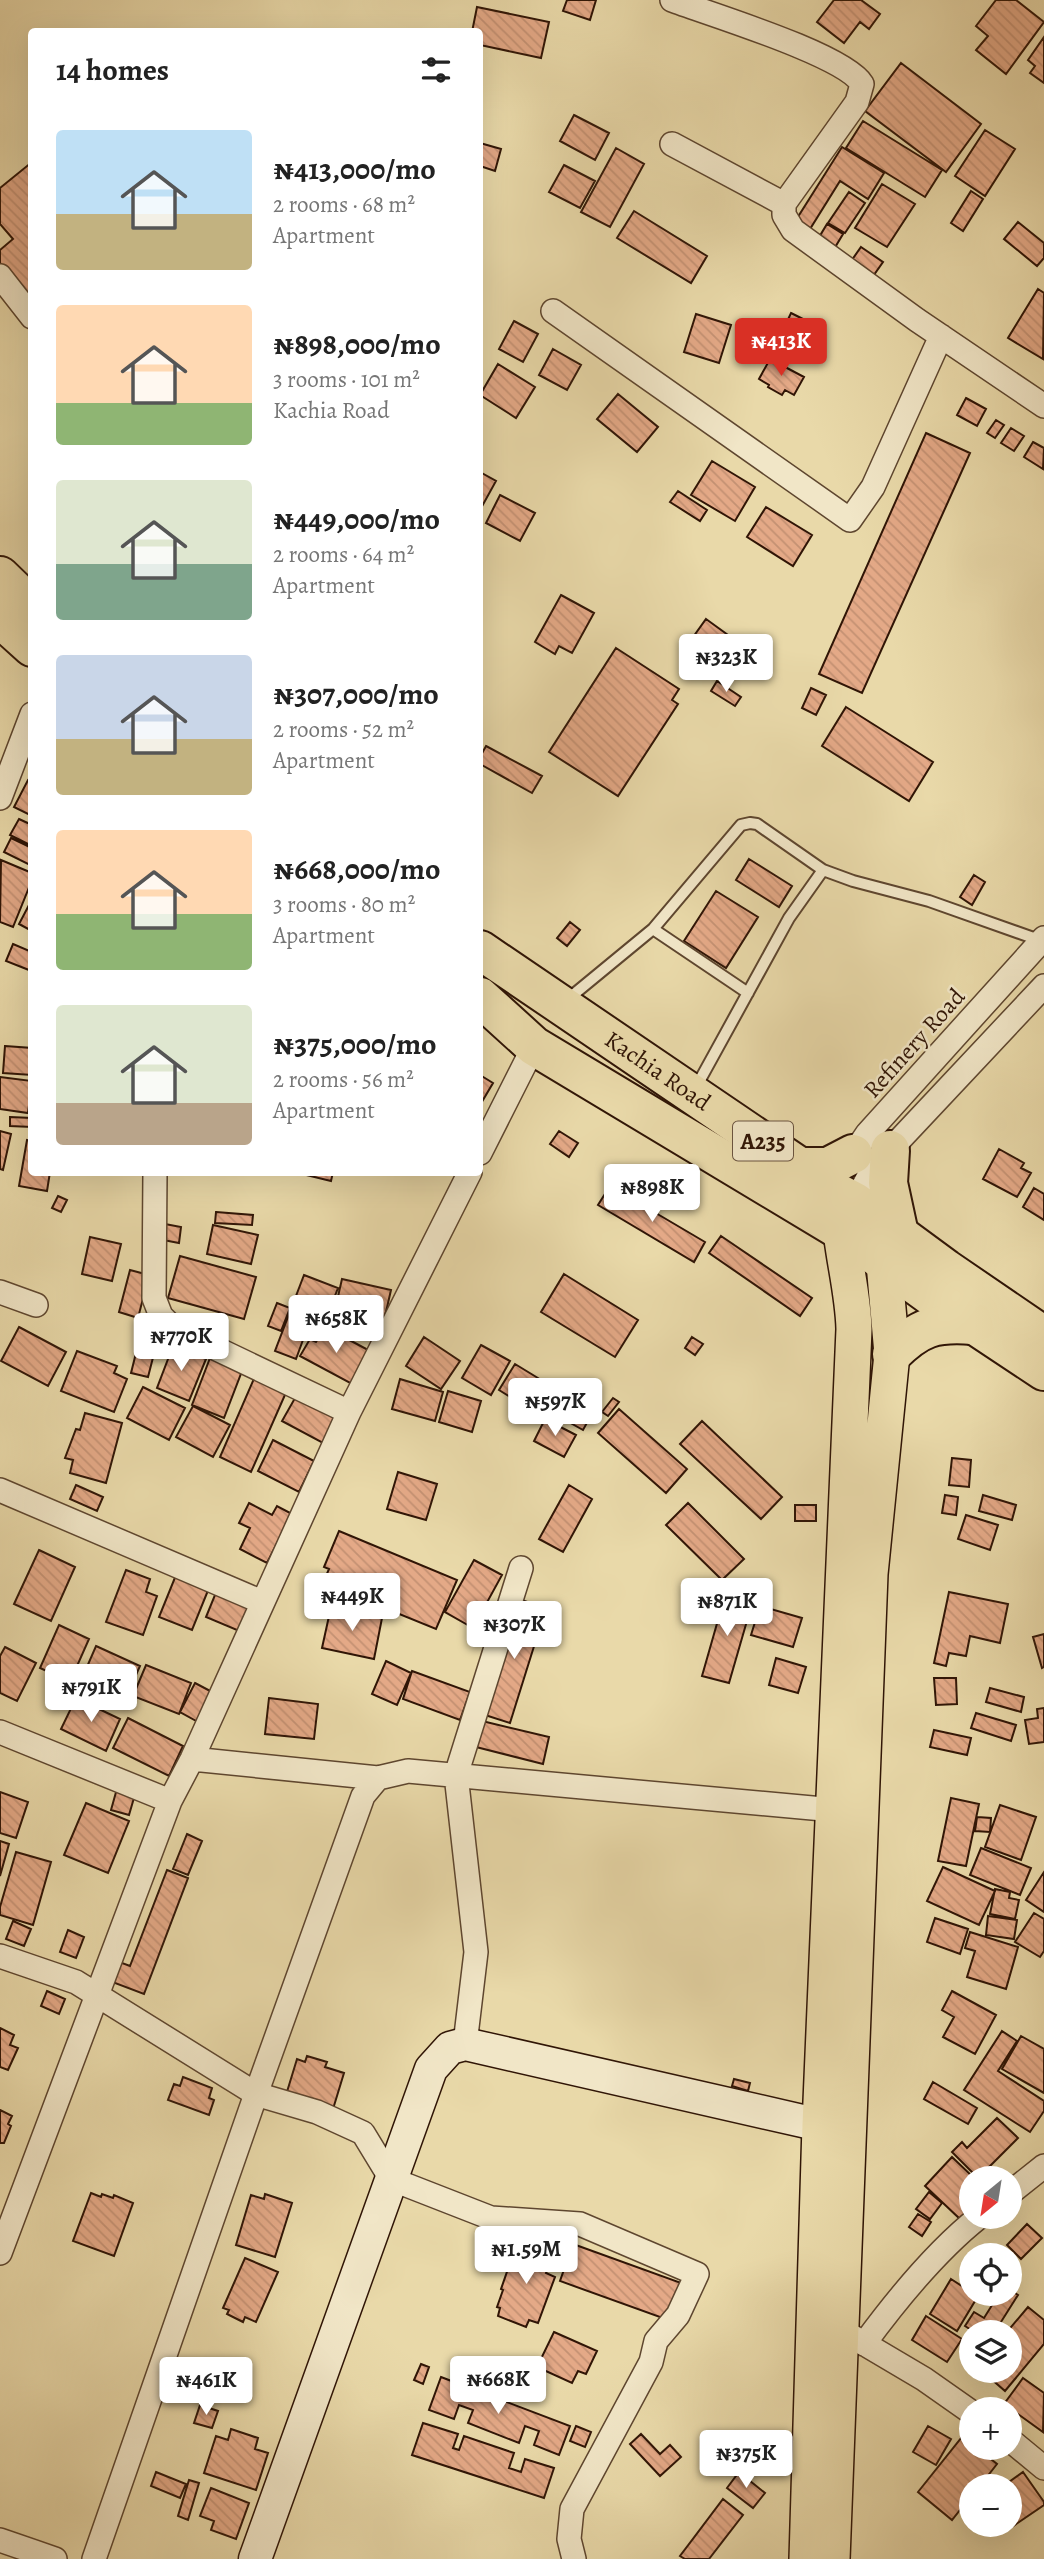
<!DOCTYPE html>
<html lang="en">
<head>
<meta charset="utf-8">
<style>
	body { margin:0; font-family:Alegreya,serif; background:#f2f2f2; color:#222; height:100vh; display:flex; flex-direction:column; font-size:26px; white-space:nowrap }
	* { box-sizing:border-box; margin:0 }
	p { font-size:23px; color:#767676 }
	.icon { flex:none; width:38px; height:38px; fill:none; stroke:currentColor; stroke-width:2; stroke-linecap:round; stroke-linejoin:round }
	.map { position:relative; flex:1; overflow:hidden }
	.drawer { position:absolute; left:28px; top:28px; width:455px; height:1148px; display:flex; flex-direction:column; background:#fff; border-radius:7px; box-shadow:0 7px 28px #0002 }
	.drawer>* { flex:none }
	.needle { width:46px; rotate:210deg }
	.buttons { position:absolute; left:959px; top:2166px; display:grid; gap:14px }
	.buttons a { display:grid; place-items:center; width:63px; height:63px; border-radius:50%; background:#fff; box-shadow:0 7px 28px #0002; font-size:35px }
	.price { position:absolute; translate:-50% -60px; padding:0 16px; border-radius:7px; background:#fff; color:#222; font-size:23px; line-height:46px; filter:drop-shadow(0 2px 4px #0008) }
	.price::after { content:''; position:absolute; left:50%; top:42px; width:21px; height:16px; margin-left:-10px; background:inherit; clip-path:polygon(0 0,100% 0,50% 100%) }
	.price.active { background:#d93025; color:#fff }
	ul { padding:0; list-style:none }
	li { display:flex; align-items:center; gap:21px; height:175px; padding:0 28px }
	li span { display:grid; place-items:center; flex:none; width:196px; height:140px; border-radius:7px; color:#555 }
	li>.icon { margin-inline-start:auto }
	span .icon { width:84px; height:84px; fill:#fffc; stroke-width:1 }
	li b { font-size:30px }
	h2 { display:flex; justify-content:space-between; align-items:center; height:84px; padding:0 28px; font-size:30px }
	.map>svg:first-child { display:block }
	.building { fill:url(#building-back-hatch); stroke:#301506; stroke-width:2 }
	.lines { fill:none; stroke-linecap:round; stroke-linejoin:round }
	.lane-casing { stroke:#5e462f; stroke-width:14 }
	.street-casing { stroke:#5e462f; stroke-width:26 }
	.secondary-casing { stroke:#301506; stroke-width:35 }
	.primary-casing { stroke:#301506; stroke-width:38 }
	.highway-casing { stroke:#301506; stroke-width:42 }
	.lane { stroke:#f1e6c7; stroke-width:10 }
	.street { stroke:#f1e6c7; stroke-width:23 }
	.secondary { stroke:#f1e6c7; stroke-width:32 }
	.primary { stroke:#e9d9a9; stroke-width:35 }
	.highway { stroke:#e9d9a9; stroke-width:38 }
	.labels { text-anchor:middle; stroke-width:5; stroke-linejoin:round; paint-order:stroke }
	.shield { fill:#f1e6c7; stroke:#6a5440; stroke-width:2 }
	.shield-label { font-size:23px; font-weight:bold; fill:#301506 }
	.street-label { font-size:24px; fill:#301506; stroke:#f1e6c7 }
</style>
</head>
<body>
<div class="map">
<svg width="1044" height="2559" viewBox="0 0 1044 2559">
	<defs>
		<pattern id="building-back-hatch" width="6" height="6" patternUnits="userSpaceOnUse" patternTransform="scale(1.75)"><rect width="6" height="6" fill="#e4a987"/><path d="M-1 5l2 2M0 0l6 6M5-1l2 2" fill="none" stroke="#c49173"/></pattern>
	</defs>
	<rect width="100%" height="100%" fill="#e9d9a9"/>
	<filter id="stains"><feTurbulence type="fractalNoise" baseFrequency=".00286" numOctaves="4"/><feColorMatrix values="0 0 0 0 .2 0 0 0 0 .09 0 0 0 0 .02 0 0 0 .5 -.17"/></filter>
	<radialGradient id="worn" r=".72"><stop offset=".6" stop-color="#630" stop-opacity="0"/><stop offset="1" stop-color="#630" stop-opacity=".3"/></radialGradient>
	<!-- building -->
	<path class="building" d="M567,0H596L590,20L563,11Z
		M834,0H861L880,14L869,29L860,22L844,43L817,22Z
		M996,0H1016L1044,22L1006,74L976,50L988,36L976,26Z
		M477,7L549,22L541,58L480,45V32H472Z
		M1044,37V83L1030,73L1035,66L1028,60Z
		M901,63L981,124L946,172L865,111Z
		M574,115L609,133L595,160L560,141Z
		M863,121L942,170L925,197L846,148Z
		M985,130L1015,149L985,196L955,176Z
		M480,143L501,149L495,171L480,166Z
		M842,147L884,173L868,199L840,181L810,229L796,220Z
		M616,148L644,164L610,227L581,212Z
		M32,162V299L0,265V250L13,239L0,224V188Z
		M564,165L595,181L580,208L549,192Z
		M882,184L915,204L887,247L855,228Z
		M971,191L983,199L963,231L951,223Z
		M849,192L865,203L845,233L828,223Z
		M634,211L707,256L691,283L617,238Z
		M1018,222L1044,243V258L1037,266L1004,239Z
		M827,224L843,234L834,249L818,239Z
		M861,247L883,262L871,279L849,264Z
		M1038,289L1044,293L1043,359L1008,338Z
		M791,313L819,327L804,359L776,345Z
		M696,314L731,325L719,363L684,352Z
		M514,321L538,334L523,362L499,349Z
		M553,349L581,365L567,390L539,375Z
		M770,359L804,377L794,395L785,390L782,395L768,387L769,385L759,379Z
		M498,364L535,387L516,418L480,395Z
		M618,394L658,427L637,452L597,419Z
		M966,398L986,409L977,426L957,415Z
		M996,420L1004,425L995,438L987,433Z
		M1011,428L1024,436L1014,451L1001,443Z
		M926,433L970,453L862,693L819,674Z
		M1033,442L1044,448L1043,469L1024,457Z
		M712,461L755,487L735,521L691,495Z
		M480,472L496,481L480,510Z
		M678,491L707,510L700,521L670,502Z
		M500,495L535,513L520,541L486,523Z
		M766,507L812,535L793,566L747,537Z
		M561,595L594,613L572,653L559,646L555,654L535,642Z
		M706,619L739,643L719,671L686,647Z
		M616,648L679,689L672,700L678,704L618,796L549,752Z
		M717,681L741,697L735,706L711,691Z
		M811,688L826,695L816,715L802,708Z
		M846,707L933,762L909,801L822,746Z
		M486,746L542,776L532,793L480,764V757Z
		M28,780L32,782V816L14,807Z
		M19,819L32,825V846L10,835Z
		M11,838L32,848V866L4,852Z
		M749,859L792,886L779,907L736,880Z
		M1,860L32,873V880L13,927L0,922Z
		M974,875L985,882L972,905L960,897Z
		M716,891L758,917L726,968L684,941Z
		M29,905L32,907V931L19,924Z
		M570,922L580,930L567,946L557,938Z
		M13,944L32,952L29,970L6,961Z
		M5,1046L32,1048V1075L3,1073Z
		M480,1075L493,1083L480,1105Z
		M0,1077L32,1081L28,1113L0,1109Z
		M10,1117L32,1118V1127L10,1126Z
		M0,1131L11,1134L3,1170L0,1169Z
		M559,1131L578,1143L569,1157L550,1144Z
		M27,1140L32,1141V1172H50L47,1191L19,1186Z
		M999,1149L1024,1163L1021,1168L1031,1173L1017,1197L983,1179Z
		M294,1172H333L331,1181Z
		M610,1186L705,1242L694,1262L598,1205Z
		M1034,1188L1044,1194V1220L1023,1207Z
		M58,1196L67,1200L61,1212L52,1208Z
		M216,1212L253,1215L252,1225L215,1223Z
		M165,1224L181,1227L179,1243L163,1240Z
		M213,1225L258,1235L251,1264L207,1254Z
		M721,1236L812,1298L800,1316L709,1253Z
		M90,1237L121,1244L112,1281L82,1274Z
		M180,1256L256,1277L244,1319L168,1298Z
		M130,1270L149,1275L138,1318L119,1312Z
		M564,1274L638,1320L615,1357L541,1312Z
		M304,1275L338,1288L320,1334L307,1329L296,1359L275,1351Z
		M342,1279L391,1290L383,1325L334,1314Z
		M277,1303L290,1308L281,1331L268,1326Z
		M19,1327L66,1352L48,1386L1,1361Z
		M325,1327L370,1351L352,1384L300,1356L310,1339L316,1342Z
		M141,1333L158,1338L148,1377L131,1373Z
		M424,1337L460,1361L441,1389L406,1366Z
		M692,1337L703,1344L695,1355L685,1348Z
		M481,1345L510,1361L491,1395L462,1378Z
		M173,1346L206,1359L189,1401L157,1388Z
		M77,1351L117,1366L114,1373L127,1379L114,1412L61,1391Z
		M210,1358L242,1371L224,1418L192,1405Z
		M515,1364L551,1386L533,1416L513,1404L515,1400L499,1390Z
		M256,1374L288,1388L251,1472L220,1457Z
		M400,1379L443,1392L435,1421L392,1409Z
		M143,1387L185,1408L169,1440L127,1418Z
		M554,1390L593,1412L583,1430L544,1408Z
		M299,1391L339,1413L323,1443L282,1421Z
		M448,1391L481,1401L472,1432L439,1422Z
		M613,1398L619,1402L608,1416L602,1412Z
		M193,1406L230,1425L213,1457L176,1437Z
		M619,1409L687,1469L666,1493L598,1433Z
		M85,1413L122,1423L106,1483L70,1473L73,1460L65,1458L76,1429L80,1430Z
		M545,1419L576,1435L564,1457L534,1441Z
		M702,1421L782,1497L761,1519L680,1444Z
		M273,1440L314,1461L299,1492L258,1471Z
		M952,1458L971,1460L969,1487L949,1485Z
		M398,1472L437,1484L426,1520L387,1509Z
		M76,1485L103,1497L97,1511L70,1499Z
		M569,1485L592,1499L563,1552L539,1539Z
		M945,1495L958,1497L956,1515L942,1513Z
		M983,1495L1016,1505L1012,1520L979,1511Z
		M249,1503L272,1515L277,1506L292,1514L267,1563L240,1549L250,1528L239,1523Z
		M688,1503L744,1559L722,1580L666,1525Z
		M795,1505H816V1521H795Z
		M966,1515L998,1525L990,1550L958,1539Z
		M339,1531L457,1580L436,1629L323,1583L329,1569L324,1567Z
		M39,1550L75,1567L51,1621L14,1604Z
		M474,1560L502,1575L473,1628L445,1612Z
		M126,1570L150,1579L146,1592L157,1596L143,1635L106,1622Z
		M176,1575L209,1588L192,1630L159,1617Z
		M217,1590L255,1606L244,1633L206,1617Z
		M726,1592L753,1600L729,1683L702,1676Z
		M949,1592L1008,1604L1000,1643L970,1636L966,1656L949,1653L946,1666L934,1663Z
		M518,1599L546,1608L510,1723L482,1714Z
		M760,1606L802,1618L793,1647L751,1635Z
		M331,1607L382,1618L374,1659L322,1648Z
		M59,1625L89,1639L70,1682L40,1668Z
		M1044,1634V1667L1042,1668L1033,1637Z
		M96,1646L140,1666L127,1695L83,1676Z
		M5,1647L36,1663L17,1701L0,1693V1656Z
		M776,1658L806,1667L798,1693L769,1685Z
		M386,1661L411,1673L397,1705L372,1694Z
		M146,1665L191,1683L179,1714L133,1696Z
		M412,1671L470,1692L460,1720L403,1699Z
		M934,1678H956L957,1704L936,1705Z
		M195,1683L214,1693L198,1722L180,1712Z
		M990,1688L1024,1697L1021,1712L986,1702Z
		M76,1698L120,1719L106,1751L61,1729Z
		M269,1698L318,1704L314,1739L265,1734Z
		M1044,1708V1742L1029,1744L1025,1720L1038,1718L1037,1709Z
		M976,1713L1016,1725L1011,1741L971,1728Z
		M128,1718L183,1746L169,1776L113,1748Z
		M482,1721L549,1737L543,1764L476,1747Z
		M934,1730L971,1738L967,1755L930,1747Z
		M118,1785L136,1791L129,1815L111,1810Z
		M0,1792L28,1802L16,1838L0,1833Z
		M951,1798L979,1804L966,1866L938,1861Z
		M86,1803L129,1821L108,1873L64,1855Z
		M1000,1805L1036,1817L1021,1860L985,1847Z
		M977,1817L991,1818L990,1832L975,1831Z
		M187,1834L202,1841L188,1875L173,1869Z
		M0,1841L9,1844L0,1876Z
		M981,1848L1031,1868L1020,1895L970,1875Z
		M16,1852L51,1862L33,1925L0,1915V1907Z
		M943,1867L995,1891L979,1925L927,1901Z
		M167,1870L188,1878L144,1994L107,1980L114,1960L130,1966Z
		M1044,1872V1912L1026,1900Z
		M995,1889L1010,1892L1009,1898L1019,1900L1015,1919L990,1914Z
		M1034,1913L1044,1919V1951L1040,1957L1015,1942Z
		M988,1916L1017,1920L1014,1939L986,1935Z
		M935,1918L968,1929L960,1954L927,1942Z
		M13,1921L31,1929L24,1946L6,1939Z
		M68,1930L84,1937L76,1958L60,1952Z
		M970,1932L1018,1947L1006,1989L967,1977L975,1951L965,1948Z
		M47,1991L65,1999L59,2014L41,2006Z
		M952,1991L996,2015L975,2054L943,2037L954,2017L942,2010Z
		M0,2028L14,2035L10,2045L18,2048L8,2070L0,2067Z
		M1002,2031L1017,2041L998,2071L1044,2101V2111L1030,2132L964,2090Z
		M1021,2036L1044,2049V2093L1002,2069Z
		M307,2056L327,2062L325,2067L344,2073L333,2109L286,2095L297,2059L305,2062Z
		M183,2077L212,2088L209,2098L214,2100L209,2115L168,2100L174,2084L180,2086Z
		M734,2079L750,2083L748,2091L732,2086Z
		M933,2082L977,2108L968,2124L924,2099Z
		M0,2110L12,2116L8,2124L11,2126L4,2143H0Z
		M997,2118L1018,2138L978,2178L952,2152L962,2142L967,2148Z
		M952,2157L975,2179H971V2183L966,2188L971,2193V2208L960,2219L925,2186Z
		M929,2192L942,2203L930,2219L916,2209Z
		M91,2193L101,2197L102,2194L113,2198L114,2195L133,2203L114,2256L73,2241Z
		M265,2194L292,2203L275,2257L236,2245L251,2195L264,2199Z
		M918,2214L931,2222L922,2236L909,2227Z
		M1027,2224L1042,2238L1021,2259L1007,2245Z
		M517,2243L552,2256L546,2273L555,2277L538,2323L529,2320L526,2327L498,2316L500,2308L497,2307L503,2290L501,2289Z
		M573,2244L684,2284L671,2321L560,2281Z
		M245,2258L278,2272L256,2322L245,2317L243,2322L227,2314L229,2310L223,2308Z
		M951,2279L971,2292V2294L978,2296L957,2331L930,2314Z
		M1010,2290L1018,2295L994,2333H976L965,2326L974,2312L984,2318L999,2294H1010Z
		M1028,2307L1044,2320V2344L1005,2391L982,2371H1010V2333H1006Z
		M926,2316L962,2339L947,2362L912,2340Z
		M554,2332L597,2351L586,2374L578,2371L572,2383L537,2367Z
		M421,2364L429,2367L423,2384L414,2380Z
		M441,2377L570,2426L559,2455L534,2445L539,2431L525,2426L519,2443L468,2423L473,2410L459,2405L454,2419L429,2410Z
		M1023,2378L1044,2393L1043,2432L1004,2404Z
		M200,2405L218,2411L212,2428L194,2423Z
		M423,2423L458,2434L453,2448L459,2450L464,2436L514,2453L509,2468L521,2472L525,2459L554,2468L544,2498L412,2455Z
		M576,2426L591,2432L585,2447L570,2441Z
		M928,2426L951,2439L936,2465L913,2452Z
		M231,2429L258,2438L255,2449L268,2453L256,2490L204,2473L216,2436L228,2440Z
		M641,2434L660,2454L670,2445L681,2457L660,2476L630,2444Z
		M962,2437L971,2444V2448H977L997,2464L979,2487H971V2496L952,2520L918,2492Z
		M156,2472L186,2484L180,2498L151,2486Z
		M739,2472L765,2493L753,2508L727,2488Z
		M1023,2472L1044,2502V2505L1006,2531L1002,2525H1010V2487H1002Z
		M189,2480L199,2483L188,2520L178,2516Z
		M211,2488L249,2503L236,2539L211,2530L214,2521L200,2516Z
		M723,2499L743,2515L709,2559H685L680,2556Z"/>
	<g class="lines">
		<defs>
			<path id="lane" d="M653,929L748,993
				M568,999L653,929L741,825L750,823L757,824L823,870
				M695,1089L789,918L823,870L853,881L929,901L1042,941"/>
			<path id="street" d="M672,0C709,14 845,55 862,84L857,102L784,204V215L793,230L917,320L1044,406
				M672,144L784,204
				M0,276L32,317
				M553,311L850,520L873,487L941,336
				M0,798L32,714
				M480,1153L534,1046
				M848,1162L867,1134L1044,938
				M155,1172L154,1298L161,1316L173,1328L349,1412
				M855,1202L869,1176L890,1150L1044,986
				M0,1292L36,1305
				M0,1490L262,1602
				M0,1732L170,1801
				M192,1759L378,1778
				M0,1956L76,1982L256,2094L317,2112L363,2133L391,2179L491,2218L580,2224L697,2274L678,2315L656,2341L651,2362L572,2509L569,2539L574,2559
				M465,2044L476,1952L456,1775L521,1568
				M1010,2193L1044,2166
				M0,2253L170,1801L192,1759L349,1412L470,1172
				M853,2337L924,2379L971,2412
				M864,2344C897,2299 935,2252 979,2217
				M1010,2440L1044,2468
				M0,2540L55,2559
				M94,2559L256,2094L363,1796L378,1778L408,1771L834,1810"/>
			<path id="secondary" d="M255,2559L431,2069L450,2048L465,2044L820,2125"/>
			<path id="primary" d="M807,2559L820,2125L854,1329C853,1289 841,1251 839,1210
				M832,2559L870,1574L892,1354L884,1263L875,1244"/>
			<g id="highway">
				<path d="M0,576L32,607"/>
				<path d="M0,618L32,647"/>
				<path id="s1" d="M480,950L838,1193L855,1202L946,1269L1044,1336"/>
				<path d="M480,997L534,1046L840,1230L931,1296L1044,1371"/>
				<path d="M890,1150L888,1183L899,1234"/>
				<path d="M800,1167H828L853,1154"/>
				<path d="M892,1354C919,1327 935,1322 973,1325"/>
			</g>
		</defs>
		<!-- lane casing -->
		<use href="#lane" class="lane-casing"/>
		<!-- street casing -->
		<use href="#street" class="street-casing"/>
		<!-- secondary casing -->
		<use href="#secondary" class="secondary-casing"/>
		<!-- primary casing -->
		<use href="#primary" class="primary-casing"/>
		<!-- highway casing -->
		<use href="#highway" class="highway-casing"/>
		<!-- lane -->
		<use href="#lane" class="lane"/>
		<!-- street -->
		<use href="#street" class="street"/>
		<!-- secondary -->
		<use href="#secondary" class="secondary"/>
		<!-- primary -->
		<use href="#primary" class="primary"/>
		<!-- highway -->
		<use href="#highway" class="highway"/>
	</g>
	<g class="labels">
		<!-- shield labels -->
		<rect class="shield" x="733" y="1121.5" width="60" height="39" rx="5"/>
		<g class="shield-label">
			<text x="763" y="1149">A235</text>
		</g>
		<!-- street labels -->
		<g class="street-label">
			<text transform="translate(914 1043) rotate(-48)" y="8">Refinery Road</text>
			<text dy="8" stroke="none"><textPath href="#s1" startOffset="215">Kachia Road</textPath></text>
		</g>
	</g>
	<rect width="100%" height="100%" filter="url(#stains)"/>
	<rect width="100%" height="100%" fill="url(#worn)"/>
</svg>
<div class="buttons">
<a><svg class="needle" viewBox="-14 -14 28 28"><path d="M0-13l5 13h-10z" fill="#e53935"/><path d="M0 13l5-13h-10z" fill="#767676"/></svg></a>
<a><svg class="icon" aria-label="locate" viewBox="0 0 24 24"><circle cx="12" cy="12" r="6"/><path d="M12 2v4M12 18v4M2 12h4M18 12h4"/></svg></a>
<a><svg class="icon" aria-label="layers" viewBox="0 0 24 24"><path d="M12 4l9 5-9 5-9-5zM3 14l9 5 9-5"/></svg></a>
<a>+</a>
<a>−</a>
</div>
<b class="price active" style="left:781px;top:378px">₦413K</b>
<b class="price" style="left:726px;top:694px">₦323K</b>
<b class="price" style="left:652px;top:1224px">₦898K</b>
<b class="price" style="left:336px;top:1355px">₦658K</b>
<b class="price" style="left:181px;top:1373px">₦770K</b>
<b class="price" style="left:555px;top:1438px">₦597K</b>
<b class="price" style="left:352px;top:1633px">₦449K</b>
<b class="price" style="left:727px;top:1638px">₦871K</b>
<b class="price" style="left:514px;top:1661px">₦307K</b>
<b class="price" style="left:91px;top:1724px">₦791K</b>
<b class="price" style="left:526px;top:2286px">₦1.59M</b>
<b class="price" style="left:498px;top:2416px">₦668K</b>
<b class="price" style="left:206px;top:2417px">₦461K</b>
<b class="price" style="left:746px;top:2490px">₦375K</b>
<section class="drawer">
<h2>14 homes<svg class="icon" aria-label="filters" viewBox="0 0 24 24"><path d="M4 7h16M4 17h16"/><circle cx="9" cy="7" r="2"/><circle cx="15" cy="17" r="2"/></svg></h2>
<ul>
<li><span style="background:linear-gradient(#bfe0f5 60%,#c2b280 0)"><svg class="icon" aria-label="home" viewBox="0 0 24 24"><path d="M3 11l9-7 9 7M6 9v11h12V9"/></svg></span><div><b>₦413,000/mo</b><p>2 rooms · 68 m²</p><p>Apartment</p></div></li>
<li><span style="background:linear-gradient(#ffd9b3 70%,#8fb573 0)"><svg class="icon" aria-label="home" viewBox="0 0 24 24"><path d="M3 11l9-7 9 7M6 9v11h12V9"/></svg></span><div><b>₦898,000/mo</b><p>3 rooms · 101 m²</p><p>Kachia Road</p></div></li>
<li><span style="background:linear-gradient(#dfe7d0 60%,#7fa58c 0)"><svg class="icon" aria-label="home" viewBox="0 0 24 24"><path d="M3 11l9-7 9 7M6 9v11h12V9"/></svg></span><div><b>₦449,000/mo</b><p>2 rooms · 64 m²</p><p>Apartment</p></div></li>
<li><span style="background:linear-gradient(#c9d6e8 60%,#c2b280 0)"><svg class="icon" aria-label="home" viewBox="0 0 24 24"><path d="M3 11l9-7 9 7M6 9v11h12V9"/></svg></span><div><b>₦307,000/mo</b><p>2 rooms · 52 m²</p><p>Apartment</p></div></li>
<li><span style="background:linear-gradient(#ffd9b3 60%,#8fb573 0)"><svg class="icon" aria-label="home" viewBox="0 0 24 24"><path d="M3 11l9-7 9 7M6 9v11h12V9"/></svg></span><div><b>₦668,000/mo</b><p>3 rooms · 80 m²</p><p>Apartment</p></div></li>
<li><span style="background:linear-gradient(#dfe7d0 70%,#b9a48a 0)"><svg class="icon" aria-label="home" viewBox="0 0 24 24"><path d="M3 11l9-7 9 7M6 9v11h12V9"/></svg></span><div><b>₦375,000/mo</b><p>2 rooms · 56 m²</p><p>Apartment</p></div></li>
</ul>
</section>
</div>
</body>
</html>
